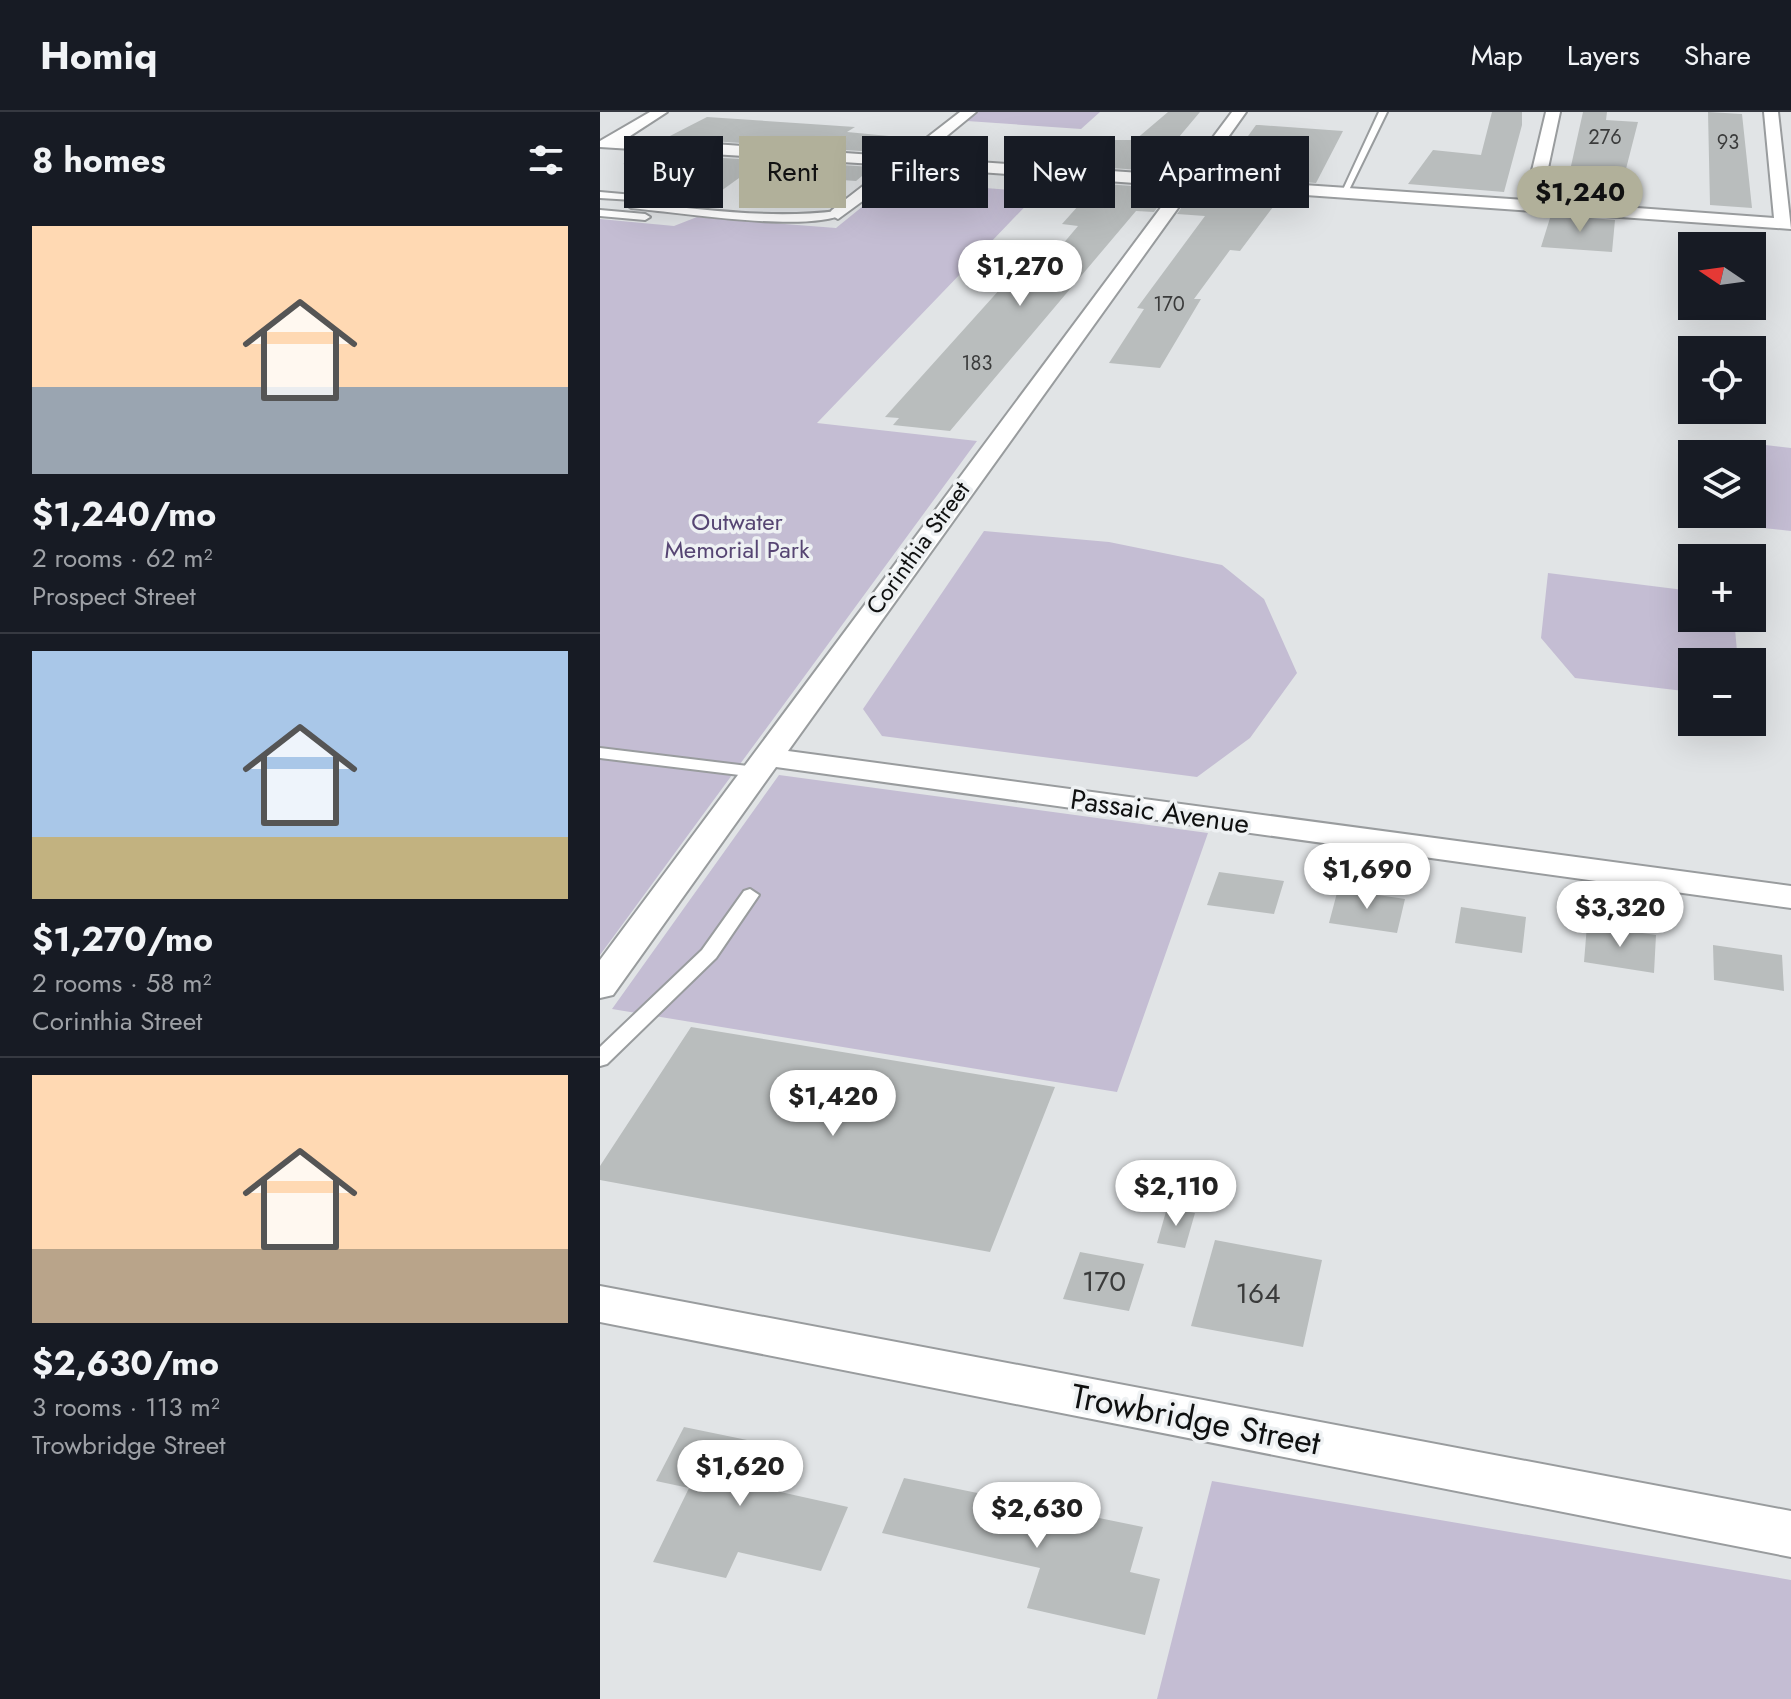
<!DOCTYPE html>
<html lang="en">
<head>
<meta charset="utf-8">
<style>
	body { margin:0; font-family:Jost,sans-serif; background:#242831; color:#f1f3f6; height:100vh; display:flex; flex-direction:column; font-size:30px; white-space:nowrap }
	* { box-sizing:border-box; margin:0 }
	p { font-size:26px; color:#9ea1a6 }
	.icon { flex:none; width:44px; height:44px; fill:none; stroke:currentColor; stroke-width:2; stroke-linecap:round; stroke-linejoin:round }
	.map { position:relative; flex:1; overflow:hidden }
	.sheet { display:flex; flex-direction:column; background:#171b24; width:600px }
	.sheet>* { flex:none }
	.hud { position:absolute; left:24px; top:24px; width:760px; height:72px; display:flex; gap:16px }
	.needle { width:52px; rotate:283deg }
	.tools { position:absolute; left:1078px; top:120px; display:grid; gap:16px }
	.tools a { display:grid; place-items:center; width:88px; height:88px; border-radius:0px; background:#171b24; box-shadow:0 8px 32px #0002; font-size:40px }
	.price { position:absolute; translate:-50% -68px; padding:0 18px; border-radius:28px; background:#fff; color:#222; font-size:26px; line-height:52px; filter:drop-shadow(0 2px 4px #0008) }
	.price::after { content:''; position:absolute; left:50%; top:48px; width:24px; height:18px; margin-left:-12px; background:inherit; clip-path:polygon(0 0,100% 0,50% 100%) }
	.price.active { background:#b1b09a; color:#111 }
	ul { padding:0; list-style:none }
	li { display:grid; align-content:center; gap:16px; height:424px; padding:0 32px }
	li+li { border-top:2px solid #363941 }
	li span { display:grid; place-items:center; height:248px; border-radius:0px; color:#555 }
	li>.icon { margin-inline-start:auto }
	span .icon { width:144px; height:144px; fill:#fffc; stroke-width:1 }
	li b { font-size:34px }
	h2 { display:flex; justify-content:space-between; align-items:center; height:96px; padding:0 32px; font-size:34px }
	.chip { padding:0 28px; border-radius:0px; background:#171b24; box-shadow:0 8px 32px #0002; font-size:28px; line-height:72px }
	.chip.active { background:#b1b09a; color:#111 }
	header { display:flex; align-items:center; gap:48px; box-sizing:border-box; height:112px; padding:0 40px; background:#171b24; border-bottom:2px solid #363941 }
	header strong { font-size:38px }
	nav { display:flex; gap:44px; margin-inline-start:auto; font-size:28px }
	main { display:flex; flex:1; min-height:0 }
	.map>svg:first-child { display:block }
	.green { fill:#c4bdd3 }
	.building { fill:#b9bdbd }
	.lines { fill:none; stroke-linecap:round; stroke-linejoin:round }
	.service-casing { stroke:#999c9e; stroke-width:4 }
	.minor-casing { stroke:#999c9e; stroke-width:4 }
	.service { fill:#fff; fill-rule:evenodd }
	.minor { fill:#fff; fill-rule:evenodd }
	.labels { text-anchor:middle; stroke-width:7; stroke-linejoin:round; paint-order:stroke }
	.far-number-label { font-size:20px; fill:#3a3b3b }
	.far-park-label { font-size:24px; fill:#564573; stroke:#eef1f3 }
	.far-street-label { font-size:24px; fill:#0f1010; stroke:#eef1f3 }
	.street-label { font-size:28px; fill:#0f1010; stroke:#eef1f3 }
	.near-number-label { font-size:28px; fill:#3a3b3b }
	.near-street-label { font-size:34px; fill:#0f1010; stroke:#eef1f3 }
</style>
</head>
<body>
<header>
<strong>Homiq</strong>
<nav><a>Map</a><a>Layers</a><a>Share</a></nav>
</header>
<main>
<section class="sheet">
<h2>8 homes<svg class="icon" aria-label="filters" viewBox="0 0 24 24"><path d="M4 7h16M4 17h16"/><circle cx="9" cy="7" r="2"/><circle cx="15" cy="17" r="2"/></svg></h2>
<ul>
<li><span style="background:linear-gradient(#ffd9b3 65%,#9aa5b1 0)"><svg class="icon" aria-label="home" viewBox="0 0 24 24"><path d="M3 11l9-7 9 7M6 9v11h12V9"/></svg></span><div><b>$1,240/mo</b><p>2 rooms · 62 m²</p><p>Prospect Street</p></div></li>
<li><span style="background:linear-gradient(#a9c7e8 75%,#c2b280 0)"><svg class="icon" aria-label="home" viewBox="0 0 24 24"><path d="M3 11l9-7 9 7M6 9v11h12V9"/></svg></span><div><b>$1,270/mo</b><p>2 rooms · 58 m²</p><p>Corinthia Street</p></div></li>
<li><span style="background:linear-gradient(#ffd9b3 70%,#b9a48a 0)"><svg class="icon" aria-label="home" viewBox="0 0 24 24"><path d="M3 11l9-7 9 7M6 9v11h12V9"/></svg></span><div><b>$2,630/mo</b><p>3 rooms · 113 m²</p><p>Trowbridge Street</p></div></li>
</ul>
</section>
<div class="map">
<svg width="1191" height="1587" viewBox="0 0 1191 1587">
	<rect width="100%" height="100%" fill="#e1e4e6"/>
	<!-- green -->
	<path class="green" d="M378,0H500L481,17L367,9Z
		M294,69L439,80L217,311L377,329L0,843V107L74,114L97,105L236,116Z
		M1157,332L1191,336V419L1163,416Z
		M384,419L509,430L622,453L664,487L697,561L650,626L597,665L282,624L263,597Z
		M948,461L1092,479V506H1134L1138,550H1092V580L975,566L941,526Z
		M179,663L608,721L517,980L12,897Z
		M612,1369L1191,1468V1587H557Z"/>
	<!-- building -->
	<path class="building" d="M568,0H600L563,44L594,46L583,61L468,53L492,28H535Z
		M892,0H922V13L904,80L808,72L833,38L881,43Z
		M983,0H1007L1006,8L1038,10L1017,92L970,88L976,54H971Z
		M1108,0L1142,2L1152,96L1110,93Z
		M107,5L255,15L247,20L310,26L291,41L66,26Z
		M656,13H659L743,19L716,71L605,63L616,48L630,49Z
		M41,41L273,55L256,69L146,61L114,84L59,80L89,60L23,52Z
		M453,68L571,77L554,100L536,99L350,319L293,313L299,306L285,305L401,176L424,178L478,114L462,112L487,84L443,79Z
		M594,78L707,86L703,95H673L640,139L630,138L594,187H601L560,256L509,251L544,197L537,196L605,104L577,102Z
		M967,104L1015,108L1012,140L941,135L950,106Z
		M619,760L684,769L674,802L607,793Z
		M738,777L805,787L797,821L729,811Z
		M861,795L926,805L922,841L855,831Z
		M987,813L1056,823L1054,861L984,850Z
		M1113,833L1182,843L1184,879L1114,868Z
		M91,915L455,975L390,1140L0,1068V1054Z
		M567,1096L595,1101L585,1136L557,1131Z
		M615,1128L722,1148L703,1235L591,1214Z
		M480,1140L544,1152L529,1199L463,1187Z
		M84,1315L186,1336L167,1377L248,1395L221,1459L138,1440L126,1466L53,1450L89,1376L56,1369Z
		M304,1366L543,1415L530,1460L560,1467L545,1523L427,1496L440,1456L282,1421Z"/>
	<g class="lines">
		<defs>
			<path id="service" d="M779,0H787L748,80L741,82Z
				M0,80L45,84L40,91C106,98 171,107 238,99L243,102C208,121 75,100 31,96L27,93L33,88L0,86Z
				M0,98L45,102L50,105L45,108L0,104Z
				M0,636L156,655L164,660L156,665L0,646Z
				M150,777L159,783L116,846L7,952L0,954V935L102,838L144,779Z"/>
			<path id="minor" d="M50,0H67L27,26L302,45L360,0H376L320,46L584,64L632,0H646L599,66L925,88L946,0H960L941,89L1174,106L1164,0H1178L1191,117L593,75L188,639L1191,774V796L176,655L13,883L0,886V848L577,74L309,55L238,107L229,102L232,98L290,53L0,35V29Z
				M0,1174L1191,1399V1445L0,1210Z"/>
		</defs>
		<!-- service casing -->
		<use href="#service" class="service-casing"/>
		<!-- minor casing -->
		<use href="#minor" class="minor-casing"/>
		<!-- service -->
		<use href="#service" class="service"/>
		<!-- minor -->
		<use href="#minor" class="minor"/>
	</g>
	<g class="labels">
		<!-- far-number labels -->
		<g class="far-number-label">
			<text x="1005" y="32">276</text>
			<text x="1128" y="37">93</text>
			<text x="569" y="199">170</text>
			<text x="377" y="258">183</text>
		</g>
		<!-- far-park labels -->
		<g class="far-park-label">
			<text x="137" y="418">Outwater<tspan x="137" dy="28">Memorial Park</tspan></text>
		</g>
		<!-- far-street labels -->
		<g class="far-street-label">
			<text transform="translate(318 436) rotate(-54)" y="8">Corinthia Street</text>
		</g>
		<!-- street labels -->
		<g class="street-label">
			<text transform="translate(560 699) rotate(8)" y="10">Passaic Avenue</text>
		</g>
		<!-- near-number labels -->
		<g class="near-number-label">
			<text x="504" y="1179">170</text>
			<text x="658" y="1191">164</text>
		</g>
		<!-- near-street labels -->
		<g class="near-street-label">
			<text transform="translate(596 1307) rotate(11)" y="12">Trowbridge Street</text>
		</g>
	</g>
</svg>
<div class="tools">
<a><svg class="needle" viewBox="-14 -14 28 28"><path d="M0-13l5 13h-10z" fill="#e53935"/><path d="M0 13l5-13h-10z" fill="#9ea1a6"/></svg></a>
<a><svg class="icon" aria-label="locate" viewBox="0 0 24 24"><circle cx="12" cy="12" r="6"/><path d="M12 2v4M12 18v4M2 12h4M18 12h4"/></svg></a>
<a><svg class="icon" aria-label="layers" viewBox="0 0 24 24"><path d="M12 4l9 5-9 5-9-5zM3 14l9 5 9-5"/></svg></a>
<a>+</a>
<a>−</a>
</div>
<b class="price active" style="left:980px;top:122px">$1,240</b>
<b class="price" style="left:420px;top:196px">$1,270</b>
<b class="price" style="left:767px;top:799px">$1,690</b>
<b class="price" style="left:1020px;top:837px">$3,320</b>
<b class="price" style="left:233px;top:1026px">$1,420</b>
<b class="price" style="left:576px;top:1116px">$2,110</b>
<b class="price" style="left:140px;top:1396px">$1,620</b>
<b class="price" style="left:437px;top:1438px">$2,630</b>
<div class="hud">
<a class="chip">Buy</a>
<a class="chip active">Rent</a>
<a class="chip">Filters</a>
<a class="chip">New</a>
<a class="chip">Apartment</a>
</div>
</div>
</main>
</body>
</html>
